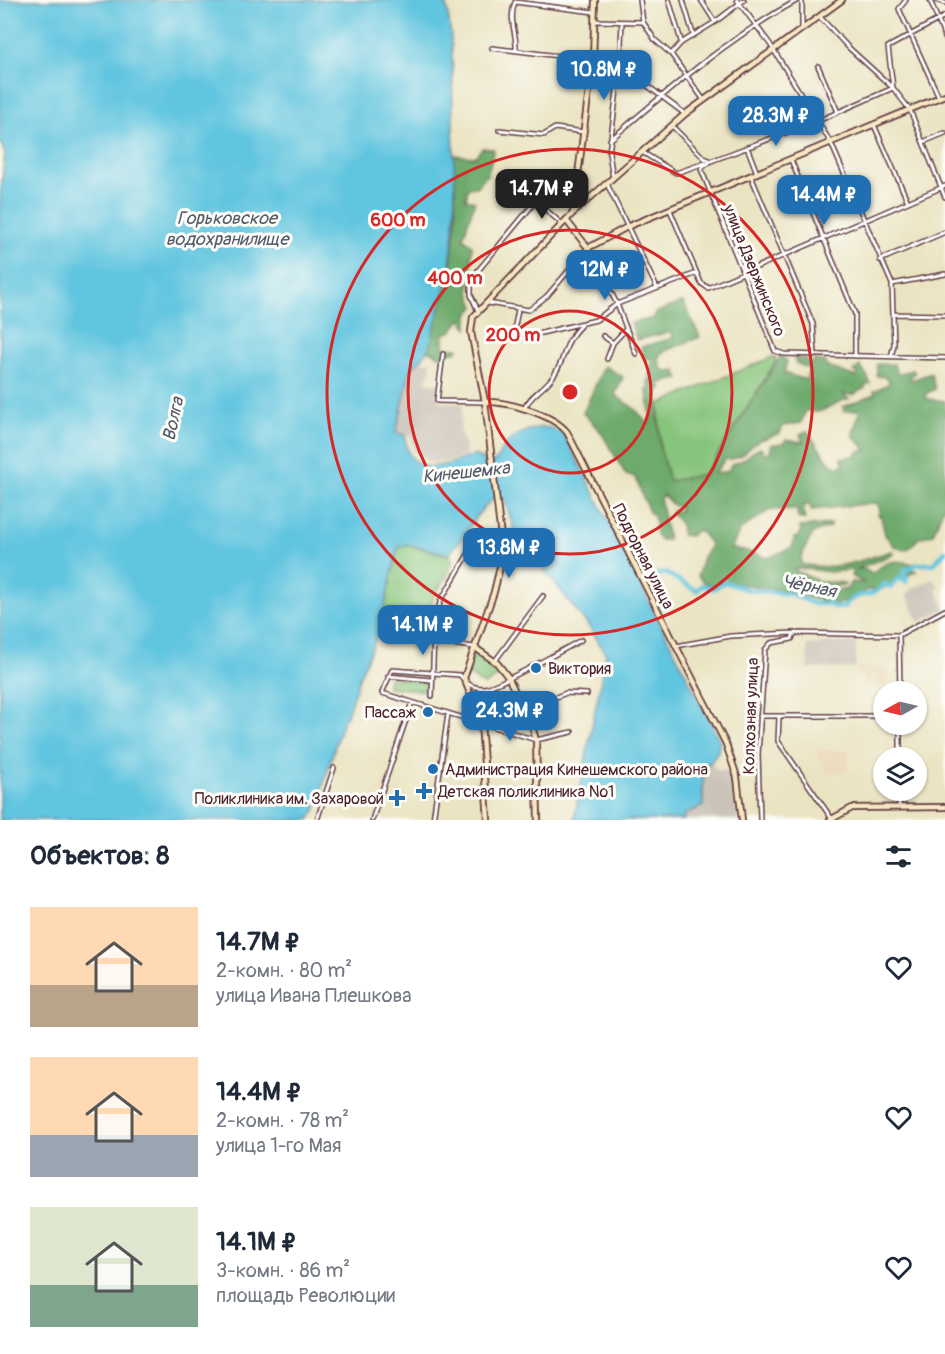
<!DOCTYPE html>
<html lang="ru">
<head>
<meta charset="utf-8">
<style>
	body { margin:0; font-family:Pangolin,sans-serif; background:#f6f6f7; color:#1f2937; height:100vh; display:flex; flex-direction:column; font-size:22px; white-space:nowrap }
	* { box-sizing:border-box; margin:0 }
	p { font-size:20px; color:#747a83 }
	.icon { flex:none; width:33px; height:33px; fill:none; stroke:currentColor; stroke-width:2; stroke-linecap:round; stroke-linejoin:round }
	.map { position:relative; height:820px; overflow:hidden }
	.details { display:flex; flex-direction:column; background:#fff; flex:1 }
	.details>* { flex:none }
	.needle { width:39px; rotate:262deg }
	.fabs { position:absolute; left:873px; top:681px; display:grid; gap:12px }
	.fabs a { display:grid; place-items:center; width:54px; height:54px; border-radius:50%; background:#fff; box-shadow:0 2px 4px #0004; font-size:30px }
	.price { position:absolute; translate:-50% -51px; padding:0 14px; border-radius:12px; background:#1f6fb2; color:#fff; font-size:20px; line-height:39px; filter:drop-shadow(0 2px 3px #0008) }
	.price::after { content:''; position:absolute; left:50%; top:36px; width:18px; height:14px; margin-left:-9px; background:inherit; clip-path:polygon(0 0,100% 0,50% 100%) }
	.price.selected { background:#222; color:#fff }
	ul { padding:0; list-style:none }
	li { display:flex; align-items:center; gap:18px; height:150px; padding:0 30px }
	li span { display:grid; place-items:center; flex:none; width:168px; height:120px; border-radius:0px; color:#555 }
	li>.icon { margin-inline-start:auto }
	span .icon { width:72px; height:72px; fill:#fffc; stroke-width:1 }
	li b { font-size:26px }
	h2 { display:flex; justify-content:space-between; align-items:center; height:72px; padding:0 30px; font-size:26px }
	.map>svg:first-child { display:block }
	.built { fill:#ebd8ba }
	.industrial { fill:#cbc3b8 }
	.green { fill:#87c57c; stroke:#687254; stroke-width:1.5 }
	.forest { fill:#6daa6c; stroke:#5c644c; stroke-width:1.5; fill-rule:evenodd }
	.water { fill:#61c5df; stroke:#567285; stroke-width:1.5 }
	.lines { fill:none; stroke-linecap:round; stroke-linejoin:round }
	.river { stroke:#61c5df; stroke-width:4.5 }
	.street-casing { stroke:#623d42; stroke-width:6 }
	.secondary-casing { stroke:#623d42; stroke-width:8 }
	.street { stroke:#fff; stroke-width:3 }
	.secondary { stroke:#f7e8c3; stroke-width:4.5 }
	.ring { fill:none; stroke:#d62828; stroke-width:3 }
	.poi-dot { fill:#1f6fb2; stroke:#fdfcf7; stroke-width:2 }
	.labels { text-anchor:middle; stroke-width:6; stroke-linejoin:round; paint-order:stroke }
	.street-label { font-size:16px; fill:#4a1f2b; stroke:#fdfcf7 }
	.poi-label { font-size:16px; fill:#4a1f2b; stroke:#fdfcf7; text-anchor:start }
	.water-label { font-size:18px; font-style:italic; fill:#52596a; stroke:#fdfcf7 }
	.centre { fill:#d62828; stroke:#fdfcf7; stroke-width:3 }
	.ring-label { font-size:18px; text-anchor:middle; font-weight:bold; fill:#d62828; stroke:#fdfcf7; stroke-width:6; stroke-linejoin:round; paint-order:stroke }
</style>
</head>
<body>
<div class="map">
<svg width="945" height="820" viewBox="0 0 945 820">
	<rect width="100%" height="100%" fill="#fdfcf7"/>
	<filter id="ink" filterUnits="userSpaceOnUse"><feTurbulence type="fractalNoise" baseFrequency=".0167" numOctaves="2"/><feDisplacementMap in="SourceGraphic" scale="12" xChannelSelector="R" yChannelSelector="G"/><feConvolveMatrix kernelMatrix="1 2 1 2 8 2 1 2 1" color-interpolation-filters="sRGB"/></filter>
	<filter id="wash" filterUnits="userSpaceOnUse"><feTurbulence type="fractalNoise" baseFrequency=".008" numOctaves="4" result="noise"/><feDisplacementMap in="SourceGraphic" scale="24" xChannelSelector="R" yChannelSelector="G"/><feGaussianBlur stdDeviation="1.35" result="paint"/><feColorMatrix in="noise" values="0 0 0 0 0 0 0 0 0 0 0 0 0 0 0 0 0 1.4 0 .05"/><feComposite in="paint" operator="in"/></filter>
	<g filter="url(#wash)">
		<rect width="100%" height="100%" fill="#ebe4c3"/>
		<!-- built -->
		<path class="built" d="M857,667L887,670V686H873V682H878V674H870V684H864V675H857Z
			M813,750L849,751L848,772L828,773Z"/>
		<!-- industrial -->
		<path class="industrial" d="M422,362H431L430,373L425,382L438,384L440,402L463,404L460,429L467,456L446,462H429L414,451L411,436L396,433L411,368Z
			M933,579L940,587L936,589L945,609L919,622L907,596L911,589Z
			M856,641V668L808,669L807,645Z
			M700,763L715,766L716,770L732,771L738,820H684V815L703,806V780L706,777H701Z"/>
		<!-- green -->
		<path class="green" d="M775,356L776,361L705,475L668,481L660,447L659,404Z
			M403,544L447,555L450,553C458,571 438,584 432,601C429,612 428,628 427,638C413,639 400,635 386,637L379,631L398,547Z
			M475,651L504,673L484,685L467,674Z
			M389,678L428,682L427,691L388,687Z"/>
		<!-- forest -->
		<path class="forest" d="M482,148L494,149L488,174L476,187L468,188L466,199L475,201L463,238L472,245L471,269L474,271C466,284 470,294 475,307L468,315V328L461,319L452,331L444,334V348H458L456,352L445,353L444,358L428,350L451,266L456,221L454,155L475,157Z
			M683,302L700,337L667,350L658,357L661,368L667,372L676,370L679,379L660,383L661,389L657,392L660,447L669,481L705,474L781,356L787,361L784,373L806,380L809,369L796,363L794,358L805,359L812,364L814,360L826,362V366L856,377L858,374L854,371L860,366L868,377L870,384L865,385V388L853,395L843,394L849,399C830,402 825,417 806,410L801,423L783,426L780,433L758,441L742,455L730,460L725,459L714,474L728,471L732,464C748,461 749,451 761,448L764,453H768L771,450L770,445L784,443L786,439L803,442L800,434L807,431L830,463L839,467L844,463L841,458L854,456L859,451H867L853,436C853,425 859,421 860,410L844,411L843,407L875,394L874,391L890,383L886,377L877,376V364H894L897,374L913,370L915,373L910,378L912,380L931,373L935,389L925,394L927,399L945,401V504L933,534L919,538L909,548L903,550L894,546L885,535L881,517L878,515L880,510L877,503L811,510L810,503L803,507L805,519L798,518L797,509L770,510L740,530L731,549L744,550L768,558L793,547L794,538L799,537L801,532L800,527L830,524V527L813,533L801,557V564C839,572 857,561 892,551L894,554L857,569H864L872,574C886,560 895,559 913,564L909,569L916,571L880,590H866L856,599L832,605L796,593L734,583L712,586L703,582L698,575L703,557L711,545L700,531H695L691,536L682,535L680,523L671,513L674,510L680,511L679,507L673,505L663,495L660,498L668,540H660L656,534L654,515L649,512L635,477L626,475L601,432L583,413L604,366L623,377L615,395L635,409L648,424L651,420L647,391L652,358L645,359L641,347L673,338L670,332L637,340L631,323L654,318L655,313ZM798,568L830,572L853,570L851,576L865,583L851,582L847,589L837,591L835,586L845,585L843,583C835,581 830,583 824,582C821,582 796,572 794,569Z"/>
		<!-- water -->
		<path class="water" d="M0,0H445C455,41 452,81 453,123C455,198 460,244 437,318C431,340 430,356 411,368L396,433L405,435C408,482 446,465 475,455L488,463L494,462C500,457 501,447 508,442C523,430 549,419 565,436L720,741L718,751L710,764L701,763V776H706L703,780V806L684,815V820H574L606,654L588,625L515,533L505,500L498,497C484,500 460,543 449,554L407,544L398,547L379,631L359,678L346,718L343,720L316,809L309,820H0V199L5,154L0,141Z"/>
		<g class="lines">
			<!-- river -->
			<path class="river" d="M643,576L666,573L697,591L702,585L714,589L724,582L749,590L791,594L814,604H831L834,608L844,607C859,586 871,603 884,584L891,587L898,578L906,582L907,577L903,575L904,571L917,564H934L945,551"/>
		</g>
	</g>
	<g filter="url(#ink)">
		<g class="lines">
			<defs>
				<path id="street" d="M640,0L643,22
					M669,0L681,41
					M683,0L693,34
					M701,0L715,22
					M737,0L770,44L831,143L892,284L894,345L891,357
					M906,0L899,9L939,97
					M930,0L945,38
					M935,0L945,3
					M515,2L594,12
					M515,2C508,20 517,33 516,50
					M820,17L848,47L893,88L910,110L945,197
					M595,21L643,22L655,40L671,54L703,99
					M802,28V0
					M492,48L609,62L633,75L685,114
					M671,54L681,43L715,22L744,0
					M818,66L838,112
					M893,88L888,47L945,16
					M874,125L908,202
					M672,126L704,158L711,161L820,120L893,88
					M499,130L544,135L555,128L584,132
					M785,133L786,120
					M610,140C670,89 728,38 798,0
					M923,142L945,133
					M747,147L757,173
					M642,152L676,173L705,163
					M791,160L855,314V356
					M711,161L701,169L775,351L784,354L945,358
					M751,176L813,324L815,355
					M613,178L609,153L620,67L622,22
					M607,184L657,288
					M670,210L701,283L708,288L945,186
					M880,260L945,232
					M892,284L945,274
					M488,303L529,310L547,296L588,248L617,304L636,354
					M518,310L513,335L537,334L596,320L617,304L697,273
					M478,311L471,295V279L536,201L562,224
					M894,314L945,315
					M603,336L613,343
					M443,354L437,401L485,402
					M607,359L613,343L626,329
					M524,409C530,395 543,390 552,378C567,359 562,343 581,325
					M899,635L900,692
					M435,642L474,647
					M676,646L731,636L794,633L899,635L945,610
					M495,661L543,596
					M460,675L392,670L382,693L536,740L572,732
					M460,675C466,683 472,688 483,688C496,688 565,649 581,640
					M388,676L431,680
					M432,696L434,632L440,602L470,551
					M524,710L566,693L587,694
					M479,714L491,688
					M760,716H884
					M779,717L778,741L832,819
					M900,758V724
					M899,807L900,790
					M317,820L334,768
					M372,820L412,702
					M433,820L448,714
					M760,820L758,754L765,650L771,643L792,639L794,633"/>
				<path id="secondary" d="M573,213L593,59L595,0
					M566,220L588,248L629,226L945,95
					M485,402C507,401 552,414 567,432L726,744L737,777L742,820
					M474,647L497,663L508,677L532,726L536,740L538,820
					M488,820L481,722L464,678L494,592L503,554L485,402L471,332L473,317L573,213L685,114L842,0
					M830,820L852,808L945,807"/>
			</defs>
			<!-- street casing -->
			<use href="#street" class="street-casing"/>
			<!-- secondary casing -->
			<use href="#secondary" class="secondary-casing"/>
			<!-- street -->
			<use href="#street" class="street"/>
			<!-- secondary -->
			<use href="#secondary" class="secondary"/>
		</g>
	</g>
	<!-- distance rings -->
	<g class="ring">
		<circle cx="570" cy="392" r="81"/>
		<circle cx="570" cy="392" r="162"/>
		<circle cx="570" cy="392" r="243"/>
	</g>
	<!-- markers -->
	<g class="poi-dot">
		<circle cx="536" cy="668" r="6"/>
		<circle cx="428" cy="712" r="6"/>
		<circle cx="433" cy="769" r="6"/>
		<path d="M421 782h6v6h6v6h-6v6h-6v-6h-6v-6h6z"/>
		<path d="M394 789h6v6h6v6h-6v6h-6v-6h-6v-6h6z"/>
	</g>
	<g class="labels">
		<!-- street labels -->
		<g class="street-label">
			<text transform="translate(755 270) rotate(68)" y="6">улица Дзержинского</text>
			<text transform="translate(644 556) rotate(63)" y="6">Подгорная улица</text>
			<text transform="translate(750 716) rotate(-88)" y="6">Колхозная улица</text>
		</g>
		<!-- poi labels -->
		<g class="poi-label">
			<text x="548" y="674">Виктория</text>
			<text x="416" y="718" text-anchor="end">Пассаж</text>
			<text x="445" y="775">Администрация Кинешемского района</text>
			<text x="438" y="797">Детская поликлиника №1</text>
			<text x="384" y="804" text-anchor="end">Поликлиника им. Захаровой</text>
		</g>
		<!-- water labels -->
		<g class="water-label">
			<text x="227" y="224">Горьковское<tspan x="227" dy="21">водохранилище</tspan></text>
			<text transform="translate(173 419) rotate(-78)" y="6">Волга</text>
			<text transform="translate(466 472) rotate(-6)" y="6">Кинешемка</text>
			<text transform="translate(809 586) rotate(12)" y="6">Чёрная</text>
		</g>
	</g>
	<circle cx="570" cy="392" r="9" class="centre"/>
	<g class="ring-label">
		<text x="398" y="226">600 m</text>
		<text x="455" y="284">400 m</text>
		<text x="513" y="341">200 m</text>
	</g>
</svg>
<div class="fabs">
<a><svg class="needle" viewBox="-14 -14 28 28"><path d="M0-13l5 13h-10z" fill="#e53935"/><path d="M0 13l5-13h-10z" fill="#747a83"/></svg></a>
<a><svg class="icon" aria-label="layers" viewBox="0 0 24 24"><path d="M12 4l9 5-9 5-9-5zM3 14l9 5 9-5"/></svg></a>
</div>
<b class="price" style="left:604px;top:101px">10.8M ₽</b>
<b class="price" style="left:776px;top:147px">28.3M ₽</b>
<b class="price selected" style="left:542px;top:220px">14.7M ₽</b>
<b class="price" style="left:824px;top:226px">14.4M ₽</b>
<b class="price" style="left:605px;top:301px">12M ₽</b>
<b class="price" style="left:509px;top:579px">13.8M ₽</b>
<b class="price" style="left:423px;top:656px">14.1M ₽</b>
<b class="price" style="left:510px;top:742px">24.3M ₽</b>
</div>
<section class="details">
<h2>Объектов: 8<svg class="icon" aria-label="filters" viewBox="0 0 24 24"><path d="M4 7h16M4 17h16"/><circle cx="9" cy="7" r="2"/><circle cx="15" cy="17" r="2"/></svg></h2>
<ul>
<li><span style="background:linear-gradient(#ffd9b3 65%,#b9a48a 0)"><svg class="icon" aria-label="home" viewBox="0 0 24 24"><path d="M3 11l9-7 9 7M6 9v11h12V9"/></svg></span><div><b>14.7M ₽</b><p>2-комн. · 80 m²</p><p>улица Ивана Плешкова</p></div><svg class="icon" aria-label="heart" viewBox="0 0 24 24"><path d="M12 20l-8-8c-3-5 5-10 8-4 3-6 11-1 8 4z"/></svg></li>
<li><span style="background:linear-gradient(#ffd9b3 65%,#9aa5b1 0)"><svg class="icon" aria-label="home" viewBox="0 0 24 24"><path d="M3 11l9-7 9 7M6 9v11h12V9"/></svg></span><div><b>14.4M ₽</b><p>2-комн. · 78 m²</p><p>улица 1-го Мая</p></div><svg class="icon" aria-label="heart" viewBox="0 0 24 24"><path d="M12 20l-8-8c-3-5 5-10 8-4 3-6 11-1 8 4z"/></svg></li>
<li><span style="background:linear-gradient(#dfe7d0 65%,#7fa58c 0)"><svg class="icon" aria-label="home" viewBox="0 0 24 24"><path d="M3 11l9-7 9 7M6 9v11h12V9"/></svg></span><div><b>14.1M ₽</b><p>3-комн. · 86 m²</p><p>площадь Революции</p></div><svg class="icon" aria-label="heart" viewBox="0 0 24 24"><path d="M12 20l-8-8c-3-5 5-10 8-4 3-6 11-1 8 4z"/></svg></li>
</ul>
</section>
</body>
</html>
